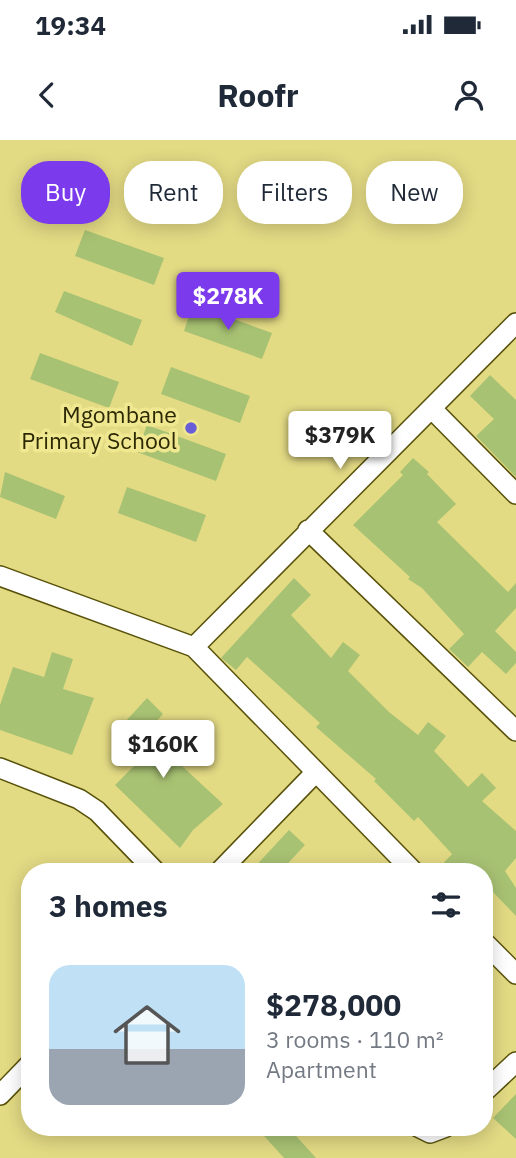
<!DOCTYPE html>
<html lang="en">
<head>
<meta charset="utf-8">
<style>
	body { margin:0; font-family:"IBM Plex Sans",sans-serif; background:#f6f6f7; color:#1f2937; height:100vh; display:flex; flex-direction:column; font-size:26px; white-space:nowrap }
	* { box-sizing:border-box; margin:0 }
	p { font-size:23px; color:#747a83 }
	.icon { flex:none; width:38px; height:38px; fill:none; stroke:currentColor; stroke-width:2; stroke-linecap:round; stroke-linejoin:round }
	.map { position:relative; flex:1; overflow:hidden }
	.drawer { position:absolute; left:21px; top:723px; width:472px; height:273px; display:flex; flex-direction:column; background:#fff; border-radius:28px; box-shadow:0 4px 18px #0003 }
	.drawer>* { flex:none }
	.guide { position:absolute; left:21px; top:21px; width:474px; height:63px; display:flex; gap:14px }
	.price { position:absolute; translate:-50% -60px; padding:0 16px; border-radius:7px; background:#fff; color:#222; font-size:23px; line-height:46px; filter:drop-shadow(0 2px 4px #0008) }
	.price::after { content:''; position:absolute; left:50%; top:42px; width:21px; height:16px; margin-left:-10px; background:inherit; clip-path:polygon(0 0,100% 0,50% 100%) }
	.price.on { background:#7c3aed; color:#fff }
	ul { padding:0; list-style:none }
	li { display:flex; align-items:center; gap:21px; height:175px; padding:0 28px }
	li span { display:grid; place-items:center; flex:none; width:196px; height:140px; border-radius:21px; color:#555 }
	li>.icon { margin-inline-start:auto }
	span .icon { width:84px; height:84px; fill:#fffc; stroke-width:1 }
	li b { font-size:30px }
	h2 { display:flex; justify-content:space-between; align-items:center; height:84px; padding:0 28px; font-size:30px }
	.tag { padding:0 24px; border-radius:28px; background:#fff; box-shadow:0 4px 18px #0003; font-size:24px; line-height:63px }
	.tag.on { background:#7c3aed; color:#fff }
	.status { display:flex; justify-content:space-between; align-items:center; height:49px; padding:0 35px; background:#fff; direction:ltr }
	.status svg { height:19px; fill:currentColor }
	header { display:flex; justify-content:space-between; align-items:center; height:91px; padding:0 28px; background:#fff; font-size:32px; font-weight:700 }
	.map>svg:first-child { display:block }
	.building { fill:#a8c273 }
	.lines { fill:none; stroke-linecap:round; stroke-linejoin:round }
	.street-casing { stroke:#585109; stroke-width:22 }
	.street { stroke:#fff; stroke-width:19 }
	.poi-dot { fill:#695dd7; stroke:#f0e891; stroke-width:2.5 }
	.labels { text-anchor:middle; stroke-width:7; stroke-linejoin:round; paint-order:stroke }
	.poi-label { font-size:23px; fill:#2c2803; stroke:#f0e891; text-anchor:end }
</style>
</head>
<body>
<div class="status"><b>19:34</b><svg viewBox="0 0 49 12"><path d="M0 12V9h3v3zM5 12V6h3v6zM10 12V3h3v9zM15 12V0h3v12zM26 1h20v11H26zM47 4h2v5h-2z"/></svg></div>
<header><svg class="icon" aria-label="back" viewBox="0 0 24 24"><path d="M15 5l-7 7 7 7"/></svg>Roofr<svg class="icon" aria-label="person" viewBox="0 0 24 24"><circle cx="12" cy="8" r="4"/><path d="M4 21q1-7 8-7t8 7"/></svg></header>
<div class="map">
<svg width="516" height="1018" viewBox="0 0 516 1018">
	<rect width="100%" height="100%" fill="#e3da84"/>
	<!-- building -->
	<path class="building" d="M85,90L164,118L154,145L75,116Z
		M64,151L142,180L132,206L55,172Z
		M193,164L272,193L262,219L184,191Z
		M40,213L119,242L109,268L30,239Z
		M171,227L250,256L240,283L161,254Z
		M490,235L516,260V337L476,296L494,279L470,256Z
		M147,285L226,314L216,341L137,312Z
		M413,318L429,332L427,334L456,364L437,382L508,452L516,443V468L495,491L516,512V523L506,534L482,512L468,527L449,509L464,494L422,448L408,439L410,437L353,385L403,335L400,332Z
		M5,332L65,356L56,379L0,357Z
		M127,347L206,375L196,402L118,373Z
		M294,438L311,455L291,475L331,518L343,502L360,515L348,531L389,572L418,595L428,582L446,596L434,611L468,647L482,633L496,648L482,661L516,691V718L505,731L516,748V776L493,752L485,761V732H435L452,714L418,677L414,681L374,641L376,639L316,587L320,583L247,517L236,530L221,518Z
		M52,512L73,519L63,549L94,558L72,615L0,590V565L13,527L44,537Z
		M147,558L163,574L149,590L183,627L223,664L193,690L180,708L115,645L142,618L115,593Z
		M289,690L305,705L280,732H250Z
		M516,954V999L493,978Z
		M256,987H288L316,1018H284Z"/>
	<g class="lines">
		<defs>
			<path id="street" d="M432,269L516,354
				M308,390L516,591
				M0,436L194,507L414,732
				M194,507L516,183
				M0,628L79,659L97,671L156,732
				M219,732L315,633
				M485,803L516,834
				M485,951L516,922
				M0,955L30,924
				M418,987L430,993L446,987"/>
		</defs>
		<!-- street casing -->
		<use href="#street" class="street-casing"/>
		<!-- street -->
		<use href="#street" class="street"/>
	</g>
	<!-- markers -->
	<circle class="poi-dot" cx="191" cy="288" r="7"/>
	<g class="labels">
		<!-- poi labels -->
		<g class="poi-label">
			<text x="177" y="283">Mgombane<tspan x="177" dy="26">Primary School</tspan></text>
		</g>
	</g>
</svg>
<b class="price on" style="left:228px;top:192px">$278K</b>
<b class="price" style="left:340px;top:331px">$379K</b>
<b class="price" style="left:163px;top:640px">$160K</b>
<div class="guide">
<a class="tag on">Buy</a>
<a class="tag">Rent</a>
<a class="tag">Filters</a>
<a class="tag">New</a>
</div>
<section class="drawer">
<h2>3 homes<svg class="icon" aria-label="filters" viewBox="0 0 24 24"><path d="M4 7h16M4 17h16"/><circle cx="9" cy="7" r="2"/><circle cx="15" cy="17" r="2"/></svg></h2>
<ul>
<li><span style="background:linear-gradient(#bfe0f5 60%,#9aa5b1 0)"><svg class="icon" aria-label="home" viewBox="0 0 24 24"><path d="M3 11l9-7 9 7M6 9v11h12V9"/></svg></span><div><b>$278,000</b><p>3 rooms · 110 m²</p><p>Apartment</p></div></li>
</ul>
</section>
</div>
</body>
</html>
